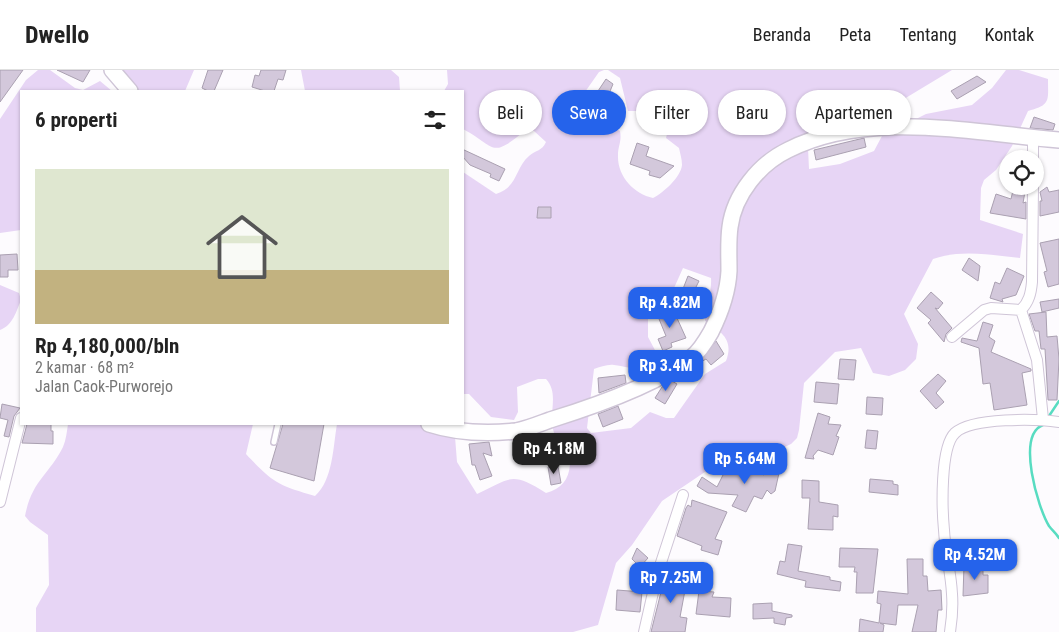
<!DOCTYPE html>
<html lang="id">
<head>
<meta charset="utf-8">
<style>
	body { margin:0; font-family:"Roboto Condensed",sans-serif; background:#f6f6f6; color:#222; height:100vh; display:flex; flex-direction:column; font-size:19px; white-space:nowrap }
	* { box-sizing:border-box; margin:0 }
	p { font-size:16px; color:#767676 }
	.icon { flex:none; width:28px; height:28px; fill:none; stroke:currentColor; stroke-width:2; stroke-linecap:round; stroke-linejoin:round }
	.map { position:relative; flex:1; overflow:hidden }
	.details { position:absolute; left:20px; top:20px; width:444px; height:335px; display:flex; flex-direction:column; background:#fff; border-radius:0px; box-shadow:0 1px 4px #0004 }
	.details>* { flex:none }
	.guide { position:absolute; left:479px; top:20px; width:475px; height:45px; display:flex; gap:10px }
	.fabs { position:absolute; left:999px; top:80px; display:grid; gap:10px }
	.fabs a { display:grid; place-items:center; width:45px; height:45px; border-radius:50%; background:#fff; box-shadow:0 1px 4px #0004; font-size:25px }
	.price { position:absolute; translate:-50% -42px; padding:0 11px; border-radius:10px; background:#2563eb; color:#fff; font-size:16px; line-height:32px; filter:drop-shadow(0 1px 2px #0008) }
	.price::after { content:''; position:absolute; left:50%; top:30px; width:15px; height:11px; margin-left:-8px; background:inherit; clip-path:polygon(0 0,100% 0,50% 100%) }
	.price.current { background:#222; color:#fff }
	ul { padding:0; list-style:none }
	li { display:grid; align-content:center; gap:10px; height:265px; padding:0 15px }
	li span { display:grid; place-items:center; height:155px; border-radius:0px; color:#555 }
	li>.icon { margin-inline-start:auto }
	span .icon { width:90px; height:90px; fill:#fffc; stroke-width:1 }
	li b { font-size:21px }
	h2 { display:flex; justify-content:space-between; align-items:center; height:60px; padding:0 15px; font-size:21px }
	.tag { padding:0 18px; border-radius:22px; background:#fff; box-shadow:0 1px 4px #0004; font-size:18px; line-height:45px }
	.tag.current { background:#2563eb; color:#fff }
	header { display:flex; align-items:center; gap:30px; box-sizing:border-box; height:70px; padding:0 25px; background:#fff; border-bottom:1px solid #e0e0e0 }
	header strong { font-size:24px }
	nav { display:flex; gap:28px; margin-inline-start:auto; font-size:18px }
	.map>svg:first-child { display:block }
	.green { fill:#e7d5f5; fill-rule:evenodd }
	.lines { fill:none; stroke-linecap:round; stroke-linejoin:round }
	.stream { stroke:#58dcc1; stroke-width:2.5 }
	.building { fill:#d3c8db; stroke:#aaa0b1 }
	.lane-casing { stroke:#cfc5d7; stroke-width:8 }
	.street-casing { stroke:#cfc5d7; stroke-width:12 }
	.secondary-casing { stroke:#cfc5d7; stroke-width:18 }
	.lane { stroke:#fff; stroke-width:5 }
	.street { stroke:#fff; stroke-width:10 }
	.secondary { stroke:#fff; stroke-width:15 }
</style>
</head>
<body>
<header>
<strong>Dwello</strong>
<nav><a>Beranda</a><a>Peta</a><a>Tentang</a><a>Kontak</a></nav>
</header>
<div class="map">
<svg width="1059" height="562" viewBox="0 0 1059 562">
	<rect width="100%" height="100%" fill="#fdfbfe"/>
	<!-- green -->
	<path class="green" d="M38,0H50L75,18L83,20L100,11L112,21H21V160L0,163V49L26,10Z
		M120,0H194L185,21H135Z
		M301,0H391L399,7L400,21H305Z
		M447,0H604L599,2L585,22C588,39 591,46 604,57H613L620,61C622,71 618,76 618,85C617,106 634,124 653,128C663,123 681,107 682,95C682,89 680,83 679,78L666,68L668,60L652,40L644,38L636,41H628L620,8L608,0H952L904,29L807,57L809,99L840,94L874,81L882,66L926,44L972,35L992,18L1006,0H1019L1048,9C1048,31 1051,35 1028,41L1012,76L996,100L984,110L981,118L980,150L1023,164L1020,188C990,185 962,179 933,189L904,244L918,274L916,289L905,300L889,306L873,303L861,278L835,282L804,313L799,360L797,368L791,374L776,381L730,385L662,431L632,475L616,493L598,555L573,562H36V538L49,515L48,465L30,452L25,446C32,410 49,405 63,377C66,370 67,361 68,354H253L246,384C273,413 278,415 315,426C333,410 333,377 337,354H454L457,392L477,424C511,408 511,401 546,423C561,419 569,410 570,394C566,382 555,371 553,359C549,341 559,323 546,309H538L517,317L518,342L514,350L491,347L469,324H463V102L496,124C518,117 515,98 529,86C536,80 542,81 546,72L534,61L526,60C489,90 497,77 463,59L462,21H444L448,14ZM683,198L711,208C712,222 706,236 705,251C722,262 734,270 726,291L705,304L674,348H666L650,342L631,358L591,363L587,358L594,299C600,297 608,294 614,295C633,297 640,305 656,289V282L648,267V236L670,227Z
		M0,215L19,223L21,230C16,242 13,255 0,260Z"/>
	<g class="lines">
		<!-- stream -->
		<path class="stream" d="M1047,349L1059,331
			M1043,355C1016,365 1038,438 1049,456C1052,460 1056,463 1059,468"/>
	</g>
	<!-- building -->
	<path class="building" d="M0,0H23L0,32Z
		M57,0H90L83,12Z
		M208,0H223L214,21H208L202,18Z
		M261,0H286L283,10L278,9L274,21H265L252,17L255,5L259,6Z
		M977,6L986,12L957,29L951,21Z
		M606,9L613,14L606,31L596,24Z
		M1034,47L1055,54L1053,60L1030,58Z
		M864,68L866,77L816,90L814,80Z
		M637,73L649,77L646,86L674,96L660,108L649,105L650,101L630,94Z
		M462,79L505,99L499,111L490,107L491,104L470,95L462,86Z
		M1014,116H1026L1023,133L1026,132V149L990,143L996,124L1011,129Z
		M1047,117L1049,122L1059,120V142L1040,146V131H1042L1040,122Z
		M538,137H551V148H537Z
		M1059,169V214L1048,217L1044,202L1047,201L1040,173Z
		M17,184L18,200H8V207H0V185Z
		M969,188L980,196L978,211L962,200Z
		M1007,198L1024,206L1016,225L1002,229L1003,232L990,228L995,212L1000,214Z
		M688,206L699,211L690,229L681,224Z
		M931,222L943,233L938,239L935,238L952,258L946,264L944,272L928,253L931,250L917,238Z
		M1059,229V238L1042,242L1040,232Z
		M672,237L686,268L671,273L672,277L663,281L658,269L666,266L657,244Z
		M1046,242L1047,267L1057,266L1059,289L1057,330H1048L1045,279H1041L1039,261H1035L1029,244Z
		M983,252L993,255L989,267L995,271L991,282L1031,299V301L1022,303L1027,335L994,340L990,313L983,314L979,278L961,272L962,268L977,271Z
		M716,271L724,284L711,295L706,289L696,295Z
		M840,289L856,290L854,310L838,309Z
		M938,304L946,311L936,323L944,332L936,339L920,321Z
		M625,305L626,313L599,323L598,308Z
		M672,311L677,314L665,334L655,328L662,317Z
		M816,312L839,314L837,334L814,332Z
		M867,327L883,328L882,345L866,344Z
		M2,334L20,338L14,346L9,367L4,366L8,350L0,348Z
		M618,336L623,349L603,357L598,344Z
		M818,343L830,347L828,354L841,355L836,366L839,367L833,385L818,380L813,386L814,389L805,388Z
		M27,354H51V361H53V374L22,373Z
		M283,354H324L314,411L270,398Z
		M867,360L878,361L876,379L865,378Z
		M489,372L492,386L483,383L492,406L480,410L475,395H472L469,374Z
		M768,390L781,394L775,421L771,424L767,420L762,429L754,426L746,442L732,436L738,425L708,423L697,416L702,407L717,417L727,397L746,407L750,399L764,405Z
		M558,396L561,413L551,415L548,397Z
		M870,409L893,411V414L898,415V425L869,422Z
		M802,410L819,411V432L838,435V447L833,446V460L808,459L810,428H802Z
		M692,430L727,442L715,469L722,471L718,485L701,480L702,476L677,466L686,438L688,435L691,437Z
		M788,474L802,476L798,501L830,507V510L841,512L840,521L805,517L806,511L777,504L780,491L785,492Z
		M637,478L648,488L640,497L632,489Z
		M840,478L878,479L873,523H856L857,502H854L855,497H839Z
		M907,489H923V506H927L928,521L941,520L942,540H938L936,562H912L918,535H898L896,555L880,553L884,555L883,562H859L860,549L879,553L881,534L877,533L878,521L908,524Z
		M964,495H983V505H988V523L963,526Z
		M667,498L685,499L683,515H686L680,547L687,548L685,562H651Z
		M617,520L642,522L640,542L616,540Z
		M699,521L714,522L712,527L731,528L730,547L696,544Z
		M772,533V541L792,545V547L786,548L785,555L774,553V548L753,549V534Z"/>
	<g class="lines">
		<defs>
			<path id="lane" d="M274,372L278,354"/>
			<path id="street" d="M1033,89V68
				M1021,240L1037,290L1043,349
				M952,267L984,240L991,238L1021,240C1029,232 1031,223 1032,212L1033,116
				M0,432L21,348
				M644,562L657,505L683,425
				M950,562C952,549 953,537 952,524C951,502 945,481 944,460C942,439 940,377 955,363C972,347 1037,349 1059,352"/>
			<path id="secondary" d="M112,0L130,21
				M429,354C457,363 487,364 516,361C527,359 539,354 550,350C592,337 658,314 692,287C699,282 707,269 711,262C720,244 728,221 729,201C729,186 728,171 730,157C734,125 759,94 788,80C869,39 972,63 1059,70"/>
		</defs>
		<!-- lane casing -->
		<use href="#lane" class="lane-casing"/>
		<!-- street casing -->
		<use href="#street" class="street-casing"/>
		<!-- secondary casing -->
		<use href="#secondary" class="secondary-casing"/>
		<!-- lane -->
		<use href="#lane" class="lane"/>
		<!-- street -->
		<use href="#street" class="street"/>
		<!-- secondary -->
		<use href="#secondary" class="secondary"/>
	</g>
</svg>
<div class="fabs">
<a><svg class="icon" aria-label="locate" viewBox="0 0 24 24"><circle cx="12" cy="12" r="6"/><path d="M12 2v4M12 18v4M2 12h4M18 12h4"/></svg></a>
</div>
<b class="price" style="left:670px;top:259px">Rp 4.82M</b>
<b class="price" style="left:666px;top:322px">Rp 3.4M</b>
<b class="price current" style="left:554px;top:405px">Rp 4.18M</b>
<b class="price" style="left:745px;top:415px">Rp 5.64M</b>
<b class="price" style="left:975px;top:511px">Rp 4.52M</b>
<b class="price" style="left:671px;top:534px">Rp 7.25M</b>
<div class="guide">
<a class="tag">Beli</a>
<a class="tag current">Sewa</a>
<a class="tag">Filter</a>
<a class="tag">Baru</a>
<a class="tag">Apartemen</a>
</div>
<section class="details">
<h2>6 properti<svg class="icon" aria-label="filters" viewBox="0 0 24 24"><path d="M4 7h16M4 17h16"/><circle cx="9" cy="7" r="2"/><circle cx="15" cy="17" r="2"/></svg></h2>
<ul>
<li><span style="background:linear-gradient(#dfe7d0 65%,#c2b280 0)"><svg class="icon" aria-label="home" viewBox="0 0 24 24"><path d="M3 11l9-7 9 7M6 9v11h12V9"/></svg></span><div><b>Rp 4,180,000/bln</b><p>2 kamar · 68 m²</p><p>Jalan Caok-Purworejo</p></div></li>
</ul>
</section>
</div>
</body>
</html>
